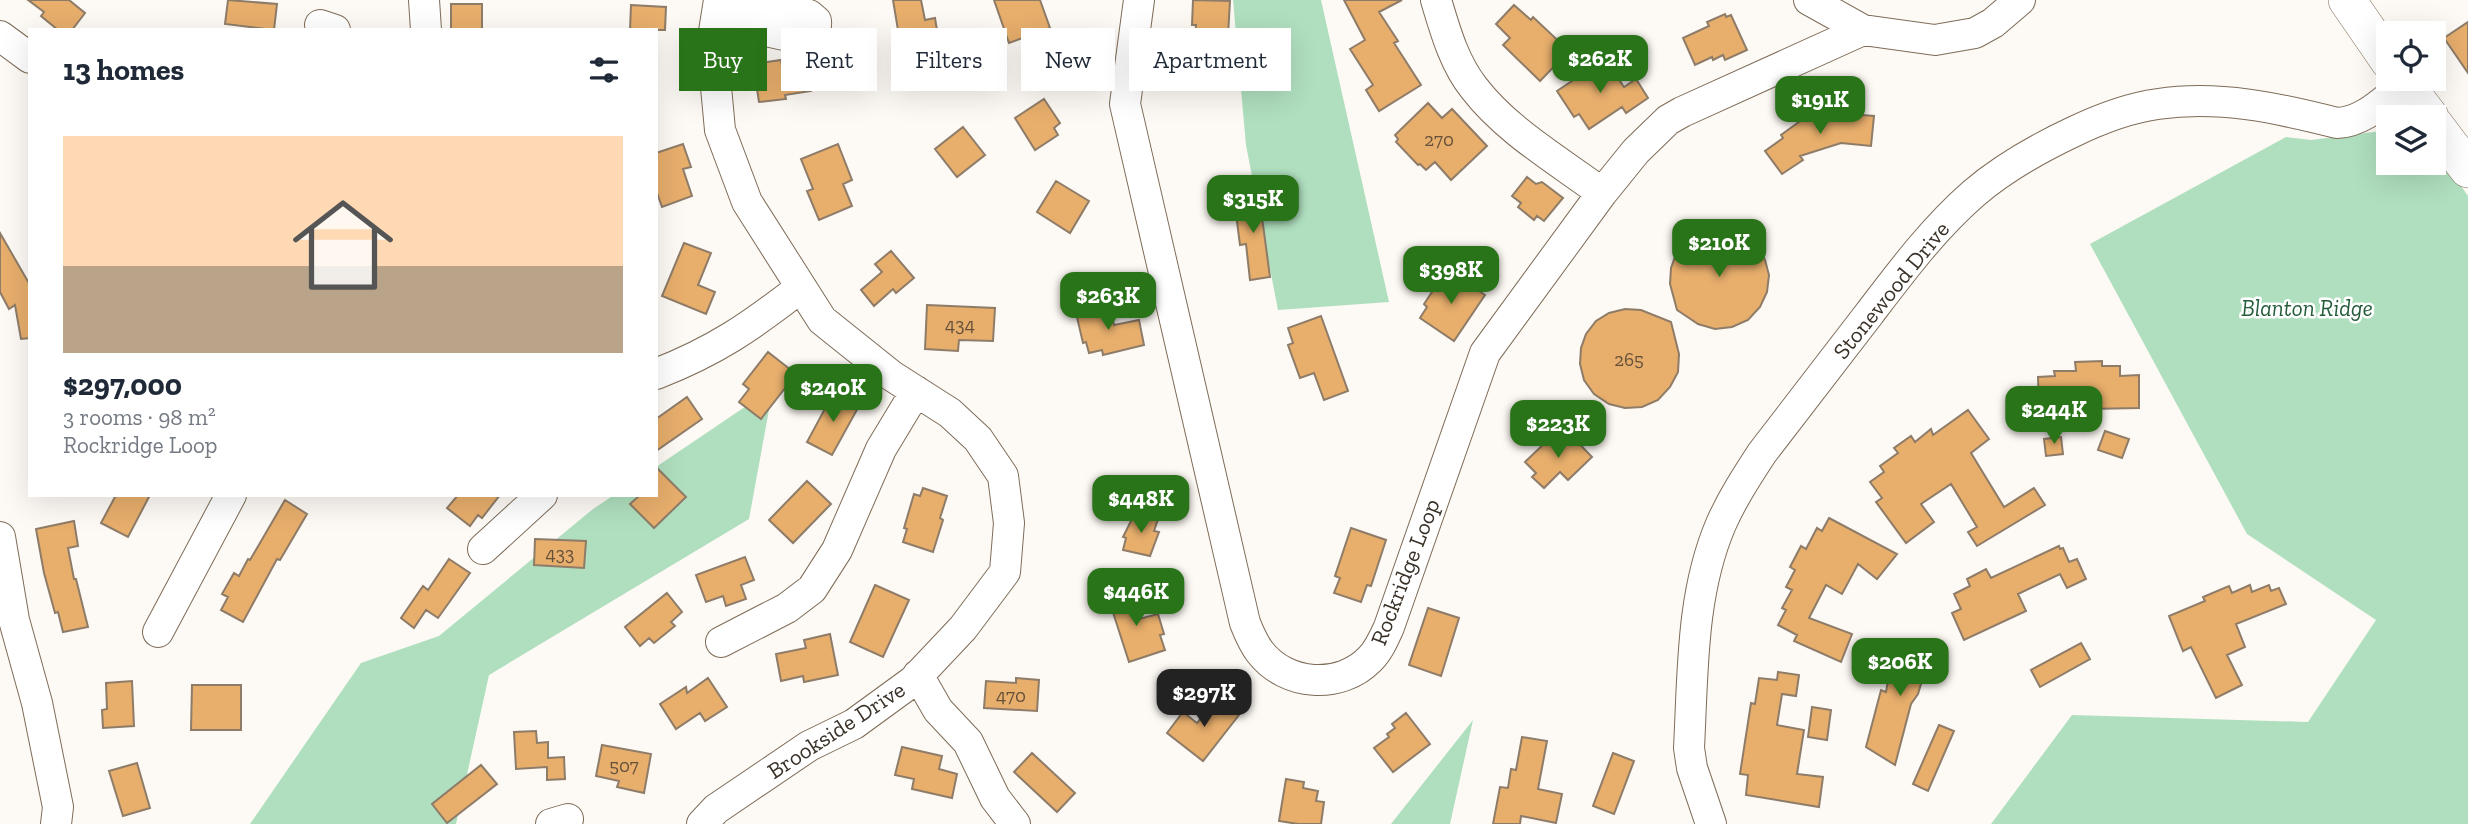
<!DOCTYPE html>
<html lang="en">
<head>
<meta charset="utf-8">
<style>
	body { margin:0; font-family:"Zilla Slab",serif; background:#f6f6f7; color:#1f2937; height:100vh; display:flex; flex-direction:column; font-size:26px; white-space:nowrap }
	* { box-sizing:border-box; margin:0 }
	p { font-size:23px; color:#747a83 }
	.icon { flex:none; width:38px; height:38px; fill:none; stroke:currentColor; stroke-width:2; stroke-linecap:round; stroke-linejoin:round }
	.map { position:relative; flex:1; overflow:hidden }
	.details { position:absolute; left:28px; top:28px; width:630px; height:469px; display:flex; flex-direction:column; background:#fff; border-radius:0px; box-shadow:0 7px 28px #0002 }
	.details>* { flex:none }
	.top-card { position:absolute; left:679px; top:28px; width:665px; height:63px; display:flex; gap:14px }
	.controls { position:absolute; left:2376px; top:21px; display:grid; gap:14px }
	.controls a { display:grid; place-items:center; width:70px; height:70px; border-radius:0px; background:#fff; box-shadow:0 7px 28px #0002; font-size:35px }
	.price { position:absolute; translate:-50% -60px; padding:0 16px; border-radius:14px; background:#297419; color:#fff; font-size:23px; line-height:46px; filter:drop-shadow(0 2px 4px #0008) }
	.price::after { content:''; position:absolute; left:50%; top:42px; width:21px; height:16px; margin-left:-10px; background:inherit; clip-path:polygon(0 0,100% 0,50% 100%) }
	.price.active { background:#222; color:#fff }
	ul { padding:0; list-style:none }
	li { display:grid; align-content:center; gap:14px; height:371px; padding:0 35px }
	li span { display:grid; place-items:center; height:217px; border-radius:0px; color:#555 }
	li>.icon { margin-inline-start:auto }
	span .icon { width:126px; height:126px; fill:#fffc; stroke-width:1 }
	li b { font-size:30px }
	h2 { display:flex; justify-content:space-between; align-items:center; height:84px; padding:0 35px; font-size:30px }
	.chip { padding:0 24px; border-radius:0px; background:#fff; box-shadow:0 7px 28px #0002; font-size:24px; line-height:63px }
	.chip.active { background:#297419; color:#fff }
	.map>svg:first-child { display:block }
	.green { fill:#afdfbe }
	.building { fill:#e7ae6c; stroke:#8e7c68; stroke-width:2 }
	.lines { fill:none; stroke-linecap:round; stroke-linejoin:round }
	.minor-casing { stroke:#7e6c58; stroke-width:32 }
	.major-casing { stroke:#7e6c58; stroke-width:38 }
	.minor { stroke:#fff; stroke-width:30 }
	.major { stroke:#fff; stroke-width:37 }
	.labels { text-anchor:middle; stroke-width:5; stroke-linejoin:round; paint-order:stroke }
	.number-label { font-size:19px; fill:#65513a }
	.street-label { font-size:23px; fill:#3a3229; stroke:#fff }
	.park-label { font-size:23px; font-style:italic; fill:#255d3b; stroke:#fff }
</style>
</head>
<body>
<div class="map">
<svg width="2468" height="824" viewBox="0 0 2468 824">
	<rect width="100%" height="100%" fill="#fdf9f4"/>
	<!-- green -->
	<path class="green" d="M1233,0H1321L1389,302L1278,310L1246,145Z
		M2389,130V163H2434V148L2468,196V824H1991L2072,715L2308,722L2376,620L2247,534L2090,244L2286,137L2311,140Z
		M773,388L749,519L489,675L456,824H250L361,663L439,636L593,509L614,495H656V467Z
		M1473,720L1450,824H1391Z"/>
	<!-- building -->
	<path class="building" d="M28,0H69L85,13L72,30H58L41,16L44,12Z
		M228,0L277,4L274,30L225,24Z
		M893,0H921L925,20L935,18L944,73L917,78L913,52L902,54Z
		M994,0H1040L1050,28L1009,43Z
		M1193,0L1230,1L1227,53L1200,52L1201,39H1195L1196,25H1192Z
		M1344,0H1402L1379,12L1398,41L1394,43L1421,85L1379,111L1366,90L1373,85L1350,49L1365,40Z
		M451,4H482V30H451Z
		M631,5L666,7L665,30H630Z
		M1514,5L1531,20L1533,17L1569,51L1540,81L1503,45L1510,38L1496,24Z
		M1725,14L1726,17L1731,15L1747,50L1725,60L1723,55L1713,60L1712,57L1695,65L1683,38L1709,26L1707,22Z
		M2468,22V73L2444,38Z
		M1605,59L1624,87L1636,79L1648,98L1626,113L1622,107L1589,129L1579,114L1574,117L1557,91Z
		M781,60L782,66L807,62L811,91L785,95L786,99L759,102L753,64Z
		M1044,99L1060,123L1054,128L1058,135L1035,150L1015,118Z
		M1428,103L1442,118L1452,109L1487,146L1451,180L1435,162L1426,170L1420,164L1418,165L1396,142L1398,139L1395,135Z
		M1823,106L1825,112L1874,116L1871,146L1841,143L1800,156L1803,160L1782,174L1765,151L1783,138L1781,135L1807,116L1806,111Z
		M963,127L985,155L957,177L935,149Z
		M683,144L691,167L683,169L692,196L662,207L656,190V153Z
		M838,144L852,180L843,184L852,206L819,220L807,191L813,189L801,159Z
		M1527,177L1536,184L1542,182L1563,198L1544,221L1537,216L1534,220L1518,207L1521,203L1512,196Z
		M1056,181L1089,201L1070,233L1037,212Z
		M1259,195L1270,277L1250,280L1246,244L1240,245L1234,198Z
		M1715,230H1730L1745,236L1757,246L1765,260L1769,275L1767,292L1760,307L1748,320L1732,327L1715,329L1698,324L1677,310L1670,284L1671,268L1676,254L1686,242L1699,233Z
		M0,233L30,285V338L21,339L15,305L9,309L0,292Z
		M684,243L711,253L698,285L715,292L706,314L662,296Z
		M891,251L914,278L896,293L893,289L874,306L861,290L882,272L875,264Z
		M1450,272L1485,295L1454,341L1420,318L1427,307L1424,304L1436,286L1439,288Z
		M927,305L995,308L993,341L959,340L958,351L925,349Z
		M1110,306L1114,325L1139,320L1144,345L1103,355L1102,350L1089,353L1086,342L1083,343L1076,313Z
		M1625,309L1641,310L1671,322L1679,354L1678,372L1670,387L1658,400L1642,407L1625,408L1609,404L1594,394L1584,380L1580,364L1581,348L1586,334L1596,321L1609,313Z
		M1321,316L1348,391L1324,400L1314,373L1300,378L1288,345L1293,343L1288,328Z
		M768,352L796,374L761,419L739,402L749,389L743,384Z
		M2102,361V366H2120V376L2139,375V408L2039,410L2038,377L2055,376L2054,371H2076L2075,362Z
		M834,392L859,406L832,455L807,442Z
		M687,397L702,419L656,451V419Z
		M1968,410L1989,439L1971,453L2004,507L2034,488L2045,505L1977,546L1968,532L1977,527L1951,484L1921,504L1934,522L1906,543L1876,502L1882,498L1870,482L1884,472L1880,466L1898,453L1894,448L1911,436L1915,442L1931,429L1933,435Z
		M2105,431L2129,439L2122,458L2098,450Z
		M1568,432L1592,457L1568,480L1560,472L1544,488L1532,477L1536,473L1525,462L1548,440L1553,446Z
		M2061,437L2063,454L2046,456L2044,439Z
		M656,467L686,497L654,528L630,504L640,495H656Z
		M807,481L831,504L793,543L769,520Z
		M923,488L947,496L940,518L943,520L933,552L903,542L907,529L904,528L914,494L920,496Z
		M116,495H150L128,537L101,523Z
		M458,495H500L482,518L478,515L470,526L447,508Z
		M285,500L307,514L280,560L277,559L243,622L221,610L228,597L222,594L234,573L239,576L248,559L250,560Z
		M1136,511L1158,519L1154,531L1159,532L1150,556L1123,550L1126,538L1123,537Z
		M1829,518L1897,554L1877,579L1858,564L1842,594L1826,585L1809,618L1852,634L1841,662L1794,641L1797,635L1778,625L1786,610L1782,608L1792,590L1786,587L1795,570L1790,567L1801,546L1806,549L1817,528L1822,531Z
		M74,521L78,546L68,548L74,579H76L88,627L63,632L58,612L55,613L44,573L36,529Z
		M1351,528L1386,540L1371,586L1367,585L1361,602L1334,593L1340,578L1335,576Z
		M535,539L586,541L584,568L534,565Z
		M2059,546L2060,549L2063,548L2069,562L2077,559L2086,579L2067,588L2060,574L2018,594L2026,611L1964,640L1952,613L1961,609L1954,594L1970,586L1967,579L1986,569L1991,578Z
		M745,557L754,580L741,585L746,599L726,606L723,596L706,602L696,575Z
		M449,559L470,573L438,618L426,610L414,628L401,618L423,586L428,590Z
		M875,585L909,600L883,657L850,642Z
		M2250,585L2252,592L2269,585L2271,591L2279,588L2286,604L2236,624L2245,647L2227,655L2242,685L2216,698L2191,647L2183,651L2169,616L2205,601L2203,597L2229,586L2232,593Z
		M1130,590L1139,619L1158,614L1164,634L1160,635L1165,650L1129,662L1108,597Z
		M667,593L682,612L671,622L675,626L654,643L649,638L640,646L625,627Z
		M1428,608L1459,618L1441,676L1409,665Z
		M830,634L838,675L804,682L803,676L781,681L776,654L806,648L804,640Z
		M1911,640L1933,646L1944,654L1940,668L1927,664L1918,694L1911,704L1895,765L1866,747L1881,690L1886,692L1890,669Z
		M2081,643L2090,659L2040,687L2031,670Z
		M1778,672L1799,675L1796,696L1782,694L1777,725L1804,730L1797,774L1823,777L1819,807L1746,795L1748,775L1740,774L1751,703L1755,704L1759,678L1777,680Z
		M708,678L727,707L705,721L700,713L676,729L660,704L686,687L687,693Z
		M1016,678L1039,680L1037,711L984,708L986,681L1016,683Z
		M132,681L134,726L103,728L102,710L107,709L106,683Z
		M192,685H241V730H191Z
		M1217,698L1239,715L1203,761L1167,733L1183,712L1197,723Z
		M1812,707L1831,710L1827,740L1808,737Z
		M1406,713L1430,744L1393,772L1374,748L1389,737L1387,734L1395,728L1392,724Z
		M1939,725L1954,731L1928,791L1913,784Z
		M536,731L537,743L548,742V758L564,757L565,779L547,780V767L516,769L514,732Z
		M1522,737L1547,741L1538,789L1562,794L1556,823L1521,816L1520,824H1493L1500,787L1508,788L1511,769L1516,770Z
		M602,745L651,754L644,793L617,787L619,781L596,776Z
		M902,747L942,756L939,769L957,774L952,798L912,789L914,779L895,775Z
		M1032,753L1075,793L1057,812L1014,772Z
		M1613,753L1634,761L1614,814L1593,806Z
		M137,763L150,808L123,816L109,771Z
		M481,765L497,784L447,823L432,804Z
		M1286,779L1304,782L1303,788L1318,791L1316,801L1324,802L1321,824H1298L1279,821Z"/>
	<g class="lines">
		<defs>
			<path id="minor" d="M424,0L426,30
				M1139,0L1125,104L1245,623C1249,633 1253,643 1260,652C1286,686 1340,690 1370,659C1379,650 1384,638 1389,627L1485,353L1602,193L1636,151L1668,120L1682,112L1863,30
				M1436,0C1445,30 1454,63 1474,88C1507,131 1559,161 1602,193
				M1809,0L1863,30L1935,40L1975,33L1993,23L2020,0
				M716,20L802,39C812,38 817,31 816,21L809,15L743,0
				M320,25L335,30
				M0,36L30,58
				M656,374C715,351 750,327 800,288
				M0,537L14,620L37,703L58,807L56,824
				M483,549L542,495
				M158,632L231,495
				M721,642L787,608L812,589L837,550L881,449L916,391
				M918,675L938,710L968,742L995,798L1015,824
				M551,824L568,819
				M702,824L716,809L809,746L854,724L913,681L963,628L1005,572L1009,523L1003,476L978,439L950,413L892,376L822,320L747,202L720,130L712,44L719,0
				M1711,824L1692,768L1689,748C1693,672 1691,594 1721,524C1732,499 1747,476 1762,453C1797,407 1833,361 1869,314C1901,272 1933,229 1973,194C2003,168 2037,149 2073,132C2100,119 2128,108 2158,104C2219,95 2278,108 2337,123C2364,122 2384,100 2405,84"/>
			<path id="major" d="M2347,0L2389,61
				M2401,79L2430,117
				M2434,124L2468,169"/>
		</defs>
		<!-- minor casing -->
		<use href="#minor" class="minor-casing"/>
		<!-- major casing -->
		<use href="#major" class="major-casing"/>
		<!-- minor -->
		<use href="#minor" class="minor"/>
		<!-- major -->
		<use href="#major" class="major"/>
	</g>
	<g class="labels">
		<!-- number labels -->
		<g class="number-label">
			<text x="1439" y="146">270</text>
			<text x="960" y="331">434</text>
			<text x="1629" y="366">265</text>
			<text x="560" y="560">433</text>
			<text x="1011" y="702">470</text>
			<text x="624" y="772">507</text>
		</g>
		<!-- street labels -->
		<g class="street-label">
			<text transform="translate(1891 290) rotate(-51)" y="8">Stonewood Drive</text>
			<text transform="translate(1405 572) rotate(-69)" y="8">Rockridge Loop</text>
			<text transform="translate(836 730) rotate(-33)" y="8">Brookside Drive</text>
		</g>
		<!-- park labels -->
		<g class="park-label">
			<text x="2307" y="316">Blanton Ridge</text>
		</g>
	</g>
</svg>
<div class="controls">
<a><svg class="icon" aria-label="locate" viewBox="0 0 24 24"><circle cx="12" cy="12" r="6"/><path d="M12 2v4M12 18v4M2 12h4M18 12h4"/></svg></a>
<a><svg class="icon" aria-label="layers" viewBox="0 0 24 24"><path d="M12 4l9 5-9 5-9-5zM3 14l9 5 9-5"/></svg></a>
</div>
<b class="price" style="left:1600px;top:95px">$262K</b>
<b class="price" style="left:1820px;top:136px">$191K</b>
<b class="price" style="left:1253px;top:235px">$315K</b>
<b class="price" style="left:1719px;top:279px">$210K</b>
<b class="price" style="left:1451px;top:306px">$398K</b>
<b class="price" style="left:1108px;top:332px">$263K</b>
<b class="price" style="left:833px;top:424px">$240K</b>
<b class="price" style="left:2054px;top:446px">$244K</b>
<b class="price" style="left:1558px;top:460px">$223K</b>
<b class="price" style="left:1141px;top:535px">$448K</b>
<b class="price" style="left:1136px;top:628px">$446K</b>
<b class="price" style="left:1900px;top:698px">$206K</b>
<b class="price active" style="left:1204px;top:729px">$297K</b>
<div class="top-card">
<a class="chip active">Buy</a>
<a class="chip">Rent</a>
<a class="chip">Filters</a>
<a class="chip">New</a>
<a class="chip">Apartment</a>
</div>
<section class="details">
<h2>13 homes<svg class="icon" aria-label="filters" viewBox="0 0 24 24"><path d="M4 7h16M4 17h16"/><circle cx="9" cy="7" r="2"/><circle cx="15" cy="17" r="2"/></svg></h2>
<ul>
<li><span style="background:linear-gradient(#ffd9b3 60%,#b9a48a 0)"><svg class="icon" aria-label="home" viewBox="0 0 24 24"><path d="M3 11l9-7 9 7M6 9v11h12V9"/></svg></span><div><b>$297,000</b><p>3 rooms · 98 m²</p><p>Rockridge Loop</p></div></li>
</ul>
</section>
</div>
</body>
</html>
